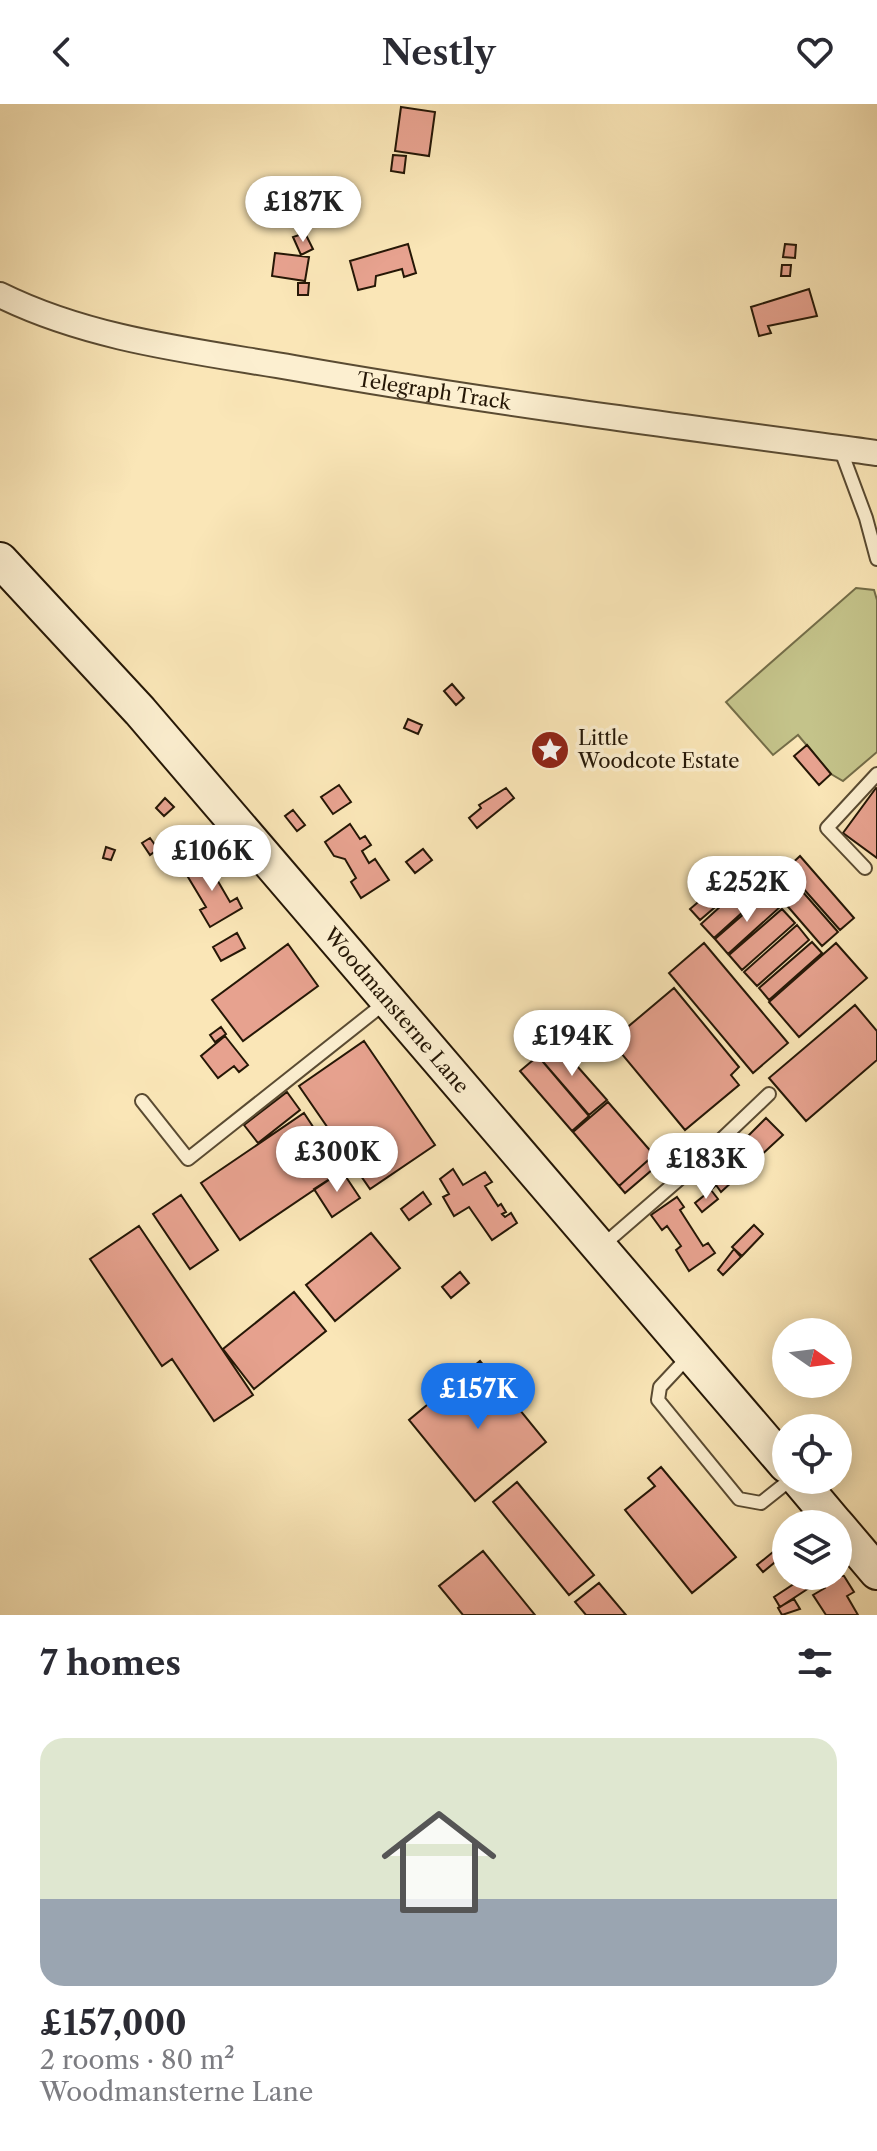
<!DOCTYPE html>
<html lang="en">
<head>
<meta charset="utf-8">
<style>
	body { margin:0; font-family:"Libre Caslon Text",serif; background:#f7f7f7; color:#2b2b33; height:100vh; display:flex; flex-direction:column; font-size:30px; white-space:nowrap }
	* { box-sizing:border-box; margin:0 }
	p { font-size:26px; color:#7c7c81 }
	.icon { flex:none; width:44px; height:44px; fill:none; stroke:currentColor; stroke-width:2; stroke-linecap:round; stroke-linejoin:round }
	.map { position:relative; height:1511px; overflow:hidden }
	.drawer { display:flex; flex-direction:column; background:#fff; flex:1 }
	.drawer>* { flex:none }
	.needle { width:52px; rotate:104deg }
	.fabs { position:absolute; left:772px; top:1214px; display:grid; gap:16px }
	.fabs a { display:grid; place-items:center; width:80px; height:80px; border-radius:50%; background:#fff; box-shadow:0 4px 20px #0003; font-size:40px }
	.price { position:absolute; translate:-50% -68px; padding:0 18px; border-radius:28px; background:#fff; color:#222; font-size:26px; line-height:52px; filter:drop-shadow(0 2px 4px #0008) }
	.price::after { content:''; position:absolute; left:50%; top:48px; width:24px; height:18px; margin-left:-12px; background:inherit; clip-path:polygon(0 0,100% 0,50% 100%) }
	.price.on { background:#1a73e8; color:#fff }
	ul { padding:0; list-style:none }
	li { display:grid; align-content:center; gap:16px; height:424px; padding:0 40px }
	li span { display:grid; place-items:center; height:248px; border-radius:24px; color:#555 }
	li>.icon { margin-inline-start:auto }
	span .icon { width:144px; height:144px; fill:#fffc; stroke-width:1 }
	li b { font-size:34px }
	h2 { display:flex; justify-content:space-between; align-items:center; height:96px; padding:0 40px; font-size:34px }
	header { display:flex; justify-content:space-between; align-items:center; height:104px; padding:0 40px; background:#fff; font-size:36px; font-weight:600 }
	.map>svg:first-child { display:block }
	.green { fill:#c4c38a; stroke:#746d48; stroke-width:2 }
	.building { fill:#e7a28f; stroke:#251706; stroke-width:2 }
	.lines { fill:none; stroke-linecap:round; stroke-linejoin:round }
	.lane-casing { stroke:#5a4b32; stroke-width:16 }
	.street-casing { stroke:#5a4b32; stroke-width:28 }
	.secondary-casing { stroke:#251706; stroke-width:38 }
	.lane { stroke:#fcefd0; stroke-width:12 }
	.street { stroke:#fcefd0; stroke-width:24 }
	.secondary { stroke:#fcefd0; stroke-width:34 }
	.labels { text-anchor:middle; stroke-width:7; stroke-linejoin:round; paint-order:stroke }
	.street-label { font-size:20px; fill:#251706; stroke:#fcefd0 }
	.poi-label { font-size:20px; fill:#251706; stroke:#fcefd0; text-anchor:start }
</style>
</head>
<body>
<header><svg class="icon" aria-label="back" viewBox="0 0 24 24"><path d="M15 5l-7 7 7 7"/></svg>Nestly<svg class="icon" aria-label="heart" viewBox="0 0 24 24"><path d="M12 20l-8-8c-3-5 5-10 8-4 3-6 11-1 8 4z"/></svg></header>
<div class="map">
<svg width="877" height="1511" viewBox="0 0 877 1511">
	<rect width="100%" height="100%" fill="#fae6b7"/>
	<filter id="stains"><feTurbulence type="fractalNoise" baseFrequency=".0025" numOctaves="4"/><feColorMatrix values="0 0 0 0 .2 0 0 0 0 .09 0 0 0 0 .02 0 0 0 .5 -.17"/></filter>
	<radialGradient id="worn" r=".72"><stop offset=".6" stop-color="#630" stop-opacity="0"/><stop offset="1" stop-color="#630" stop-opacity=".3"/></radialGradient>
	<!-- green -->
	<path class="green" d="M856,484L874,486L877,496V648L843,677L831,670L798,631L773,651L726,598Z"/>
	<!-- building -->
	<path class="building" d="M401,3L435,8L429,52L395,47Z
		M393,51L406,52L404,69L391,67Z
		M305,129L313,145L301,151L293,133Z
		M408,140L416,169L404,173L402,165L376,172L375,182L358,186L350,157Z
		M785,140L796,141L795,154L783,153Z
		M275,149L309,153L305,177L272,172Z
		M782,161H791L790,172H781Z
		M298,179H309L308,191H298Z
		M809,185L817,212L768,222L771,229L759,232L751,203Z
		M452,580L464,594L456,601L444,587Z
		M408,615L422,621L418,630L404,624Z
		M807,641L831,670L819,681L794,652Z
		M339,681L351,698L333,710L321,693Z
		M506,684L514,694L477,724L469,714L481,704L479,701Z
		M876,684L877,685V754L843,729Z
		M165,694L174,703L164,712L156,704Z
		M293,706L305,721L297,727L285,712Z
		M350,720L360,735L365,732L371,741L362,747L369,759L375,755L389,776L361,794L351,778L356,774L345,755L334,752L325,738Z
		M150,734L158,745L150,751L142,739Z
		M106,743L115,746L111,756L103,754Z
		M423,745L432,756L415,769L406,758Z
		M211,752L218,763L212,767L230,798L237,794L242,804L210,823L200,806L206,803L185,768Z
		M800,752L854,814L840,826L786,765Z
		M773,754L838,828L822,842L758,768Z
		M739,763L749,774L700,816L690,805Z
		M753,773L765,788L714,834L701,820Z
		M768,789L780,803L728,850L715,835Z
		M782,805L795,819L742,866L729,851Z
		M797,821L809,836L757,882L744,868Z
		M237,829L245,844L221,857L213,843Z
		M812,838L822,849L769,896L759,884Z
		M704,839L788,939L753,969L669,869Z
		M836,839L867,874L799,933L769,898Z
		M288,840L318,882L243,937L212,896Z
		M674,884L739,963L731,971L739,981L685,1026L611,937Z
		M855,901L877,927V956L806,1017L769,974Z
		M221,923L226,930L215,938L210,931Z
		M225,932L248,961L239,968L234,962L218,974L201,952Z
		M364,937L435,1041L370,1085L299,982Z
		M555,937L607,996L589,1011L538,952Z
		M538,952L589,1012L572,1027L520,967Z
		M287,988L300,1006L258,1039L244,1021Z
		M608,998L654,1051L619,1082L573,1028Z
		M304,1009L342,1067L240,1136L201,1079Z
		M766,1014L783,1031L721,1088L716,1081L712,1085L702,1075L707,1071L704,1068L722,1053L725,1055Z
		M654,1051L660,1059L625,1089L619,1082Z
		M453,1065L463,1081L485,1068L492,1078L485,1082L498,1102L501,1100L506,1108L502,1110L505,1113L511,1109L517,1119L492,1136L469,1103L454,1112L443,1093L449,1090L440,1075Z
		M342,1067L360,1094L332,1113L314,1085Z
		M711,1086L718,1095L702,1108L695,1099Z
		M423,1088L431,1100L409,1116L401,1105Z
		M181,1091L218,1146L190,1165L153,1110Z
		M677,1093L684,1103L680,1106L703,1142L708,1139L715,1149L689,1167L676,1146L681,1142L667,1122L662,1126L651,1111Z
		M754,1121L763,1130L742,1152L732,1143Z
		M139,1122L253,1291L214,1317L172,1255L162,1262L90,1155Z
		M371,1129L400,1164L335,1217L306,1181Z
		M734,1145L741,1153L723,1171L718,1166Z
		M460,1168L469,1179L451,1194L442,1183Z
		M294,1188L326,1227L254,1285L223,1245Z
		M480,1257L546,1338L475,1397L409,1316Z
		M661,1363L736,1453L692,1489L625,1406L655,1382L648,1374Z
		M517,1378L594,1471L569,1491L493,1398Z
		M784,1439L786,1449L763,1468L757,1461Z
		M483,1447L535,1511H463L439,1482Z
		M830,1472H844L854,1488L847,1492L858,1511H826L813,1491L825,1484L821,1477Z
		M803,1474L809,1484L780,1503L774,1493Z
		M599,1479L626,1511H586L575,1498Z
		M794,1495L800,1505L782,1511L778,1504Z"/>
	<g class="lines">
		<defs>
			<path id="lane" d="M840,344L866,414L877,455
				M865,764L827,724L877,670
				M142,997L188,1055L386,898
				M602,1142L684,1071L769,990
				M689,1252L660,1283L658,1296L739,1395L761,1399L790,1376"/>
			<g id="street">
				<path id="s1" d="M0,191C91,236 195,247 294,264C487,298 682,323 877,349"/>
			</g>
			<g id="secondary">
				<path id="s2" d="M0,456L140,607L786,1361"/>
				<path d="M799,1376L836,1420"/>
				<path d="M838,1422L877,1468"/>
			</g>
		</defs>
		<!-- lane casing -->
		<use href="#lane" class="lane-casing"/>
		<!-- street casing -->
		<use href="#street" class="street-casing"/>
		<!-- secondary casing -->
		<use href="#secondary" class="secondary-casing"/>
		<!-- lane -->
		<use href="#lane" class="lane"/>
		<!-- street -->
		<use href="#street" class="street"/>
		<!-- secondary -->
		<use href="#secondary" class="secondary"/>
	</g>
	<!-- icons -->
	<defs>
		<symbol id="sight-disc" viewBox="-11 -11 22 22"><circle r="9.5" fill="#8f2418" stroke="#fcefd0"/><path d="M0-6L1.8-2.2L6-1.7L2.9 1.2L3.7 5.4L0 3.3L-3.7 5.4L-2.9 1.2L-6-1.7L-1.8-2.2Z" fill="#fff"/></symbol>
	</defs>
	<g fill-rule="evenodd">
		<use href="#sight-disc" x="528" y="624" width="44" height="44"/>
	</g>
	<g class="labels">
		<!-- street labels -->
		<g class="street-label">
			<text dy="7" stroke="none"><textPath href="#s1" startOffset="446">Telegraph Track</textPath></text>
			<text dy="7" stroke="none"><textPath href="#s2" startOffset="600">Woodmansterne Lane</textPath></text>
		</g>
		<!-- poi labels -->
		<g class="poi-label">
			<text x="578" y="641">Little<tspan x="578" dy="23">Woodcote Estate</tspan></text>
		</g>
	</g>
	<rect width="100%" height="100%" filter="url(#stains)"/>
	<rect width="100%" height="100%" fill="url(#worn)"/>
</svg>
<div class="fabs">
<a><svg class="needle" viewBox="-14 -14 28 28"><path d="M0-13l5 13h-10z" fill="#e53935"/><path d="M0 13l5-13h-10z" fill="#7c7c81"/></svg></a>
<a><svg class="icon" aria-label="locate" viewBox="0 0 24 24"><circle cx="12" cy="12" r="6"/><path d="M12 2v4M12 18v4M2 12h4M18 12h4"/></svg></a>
<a><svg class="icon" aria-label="layers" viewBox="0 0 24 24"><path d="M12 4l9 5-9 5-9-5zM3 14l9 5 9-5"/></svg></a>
</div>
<b class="price" style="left:303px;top:140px">£187K</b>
<b class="price" style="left:212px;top:789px">£106K</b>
<b class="price" style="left:747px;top:820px">£252K</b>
<b class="price" style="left:572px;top:974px">£194K</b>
<b class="price" style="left:337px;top:1090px">£300K</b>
<b class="price" style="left:706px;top:1097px">£183K</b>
<b class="price on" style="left:478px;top:1327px">£157K</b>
</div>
<section class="drawer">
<h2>7 homes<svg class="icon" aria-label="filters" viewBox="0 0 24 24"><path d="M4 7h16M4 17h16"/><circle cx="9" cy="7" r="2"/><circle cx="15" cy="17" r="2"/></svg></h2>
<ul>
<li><span style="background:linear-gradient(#dfe7d0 65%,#9aa5b1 0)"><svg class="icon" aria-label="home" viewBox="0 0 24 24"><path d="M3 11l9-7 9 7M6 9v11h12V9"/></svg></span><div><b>£157,000</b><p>2 rooms · 80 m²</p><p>Woodmansterne Lane</p></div></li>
</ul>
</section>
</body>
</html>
